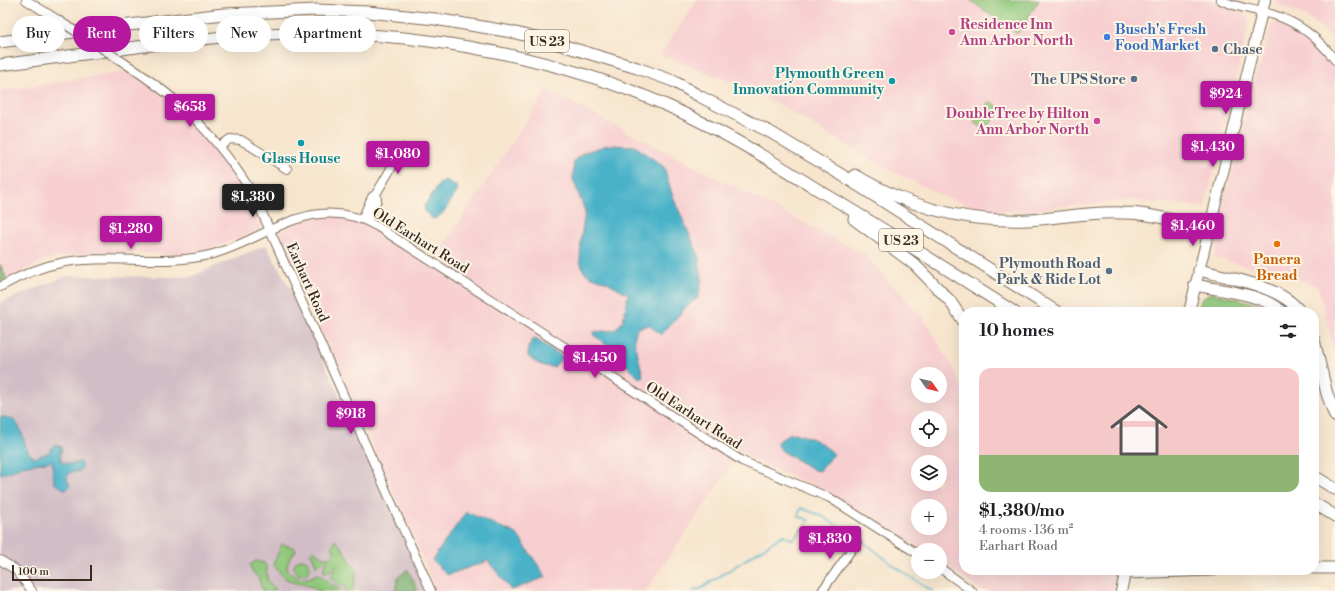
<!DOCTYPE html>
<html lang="en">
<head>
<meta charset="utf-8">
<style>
	body { margin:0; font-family:"Libre Bodoni",serif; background:#f2f2f2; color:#202124; height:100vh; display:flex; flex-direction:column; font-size:15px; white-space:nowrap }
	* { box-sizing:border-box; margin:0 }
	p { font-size:13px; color:#757577 }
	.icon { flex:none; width:22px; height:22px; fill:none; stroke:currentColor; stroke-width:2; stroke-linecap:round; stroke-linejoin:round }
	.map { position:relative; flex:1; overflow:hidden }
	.panel { position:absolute; left:959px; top:307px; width:360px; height:268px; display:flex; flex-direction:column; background:#fff; border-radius:16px; box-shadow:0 4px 16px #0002 }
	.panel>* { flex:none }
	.guide { position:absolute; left:12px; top:16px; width:380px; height:36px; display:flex; gap:8px }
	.needle { width:26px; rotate:124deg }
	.controls { position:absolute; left:911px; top:367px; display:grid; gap:8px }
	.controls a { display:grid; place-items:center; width:36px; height:36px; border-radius:50%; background:#fff; box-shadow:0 4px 16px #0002; font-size:20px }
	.scale { position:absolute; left:12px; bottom:10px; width:80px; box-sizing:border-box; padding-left:4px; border:2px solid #3b2a1e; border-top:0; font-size:11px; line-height:14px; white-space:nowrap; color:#3b2a1e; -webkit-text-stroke:3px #fcf5e5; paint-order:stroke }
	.price { position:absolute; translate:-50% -34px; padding:0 9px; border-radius:4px; background:#b5179e; color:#fff; font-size:13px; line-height:26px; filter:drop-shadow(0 1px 2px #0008) }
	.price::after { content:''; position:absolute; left:50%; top:24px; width:12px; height:9px; margin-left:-6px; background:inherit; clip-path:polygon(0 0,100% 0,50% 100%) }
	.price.selected { background:#222; color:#fff }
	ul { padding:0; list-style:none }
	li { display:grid; align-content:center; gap:8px; height:212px; padding:0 20px }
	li+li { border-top:1px solid #e0e0e0 }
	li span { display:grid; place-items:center; height:124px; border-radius:12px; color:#555 }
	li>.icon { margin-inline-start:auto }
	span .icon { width:72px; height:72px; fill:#fffc; stroke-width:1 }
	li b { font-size:17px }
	h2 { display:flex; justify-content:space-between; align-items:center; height:48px; padding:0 20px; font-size:17px }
	.chip { padding:0 14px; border-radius:18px; background:#fff; box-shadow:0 4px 16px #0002; font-size:14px; line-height:36px }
	.chip.selected { background:#b5179e; color:#fff }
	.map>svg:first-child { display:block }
	.built { fill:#f7cfd1; fill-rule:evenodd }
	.industrial { fill:#d2bdc6 }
	.green { fill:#8fc87b; stroke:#65794c }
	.forest { fill:#73ac6b; stroke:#576b44 }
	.water { fill:#4ab2c9; stroke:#426e74 }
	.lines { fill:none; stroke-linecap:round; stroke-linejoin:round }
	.stream { stroke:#4ab2c9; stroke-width:1.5 }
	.minor-casing { stroke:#7d6b5b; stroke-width:10 }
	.major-casing { stroke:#7d6b5b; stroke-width:12 }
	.highway-casing { stroke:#7d6b5b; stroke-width:13 }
	.minor { stroke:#fff; stroke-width:8 }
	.major { stroke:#fff; stroke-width:10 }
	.highway { stroke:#fff; stroke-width:11 }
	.minor-bridge-casing { stroke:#7d6b5b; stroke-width:10; stroke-linecap:butt }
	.minor-bridge { stroke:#fff; stroke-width:8 }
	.hotel-dot { fill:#d1479c; stroke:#fcf5e5; stroke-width:1.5 }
	.shop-dot { fill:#3f7fe0; stroke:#fcf5e5; stroke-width:1.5 }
	.service-dot { fill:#5c6f8a; stroke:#fcf5e5; stroke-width:1.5 }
	.culture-dot { fill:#0f9aa8; stroke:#fcf5e5; stroke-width:1.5 }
	.food-dot { fill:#e8710a; stroke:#fcf5e5; stroke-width:1.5 }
	.labels { text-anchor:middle; stroke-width:4; stroke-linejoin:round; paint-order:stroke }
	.shield { fill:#fcf5e5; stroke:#75675a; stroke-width:1 }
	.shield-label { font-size:13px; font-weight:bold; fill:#3b2a1e }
	.hotel-label { font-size:14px; font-weight:bold; fill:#b23c85; stroke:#fcf5e5; text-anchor:start }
	.shop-label { font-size:14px; font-weight:bold; fill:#366cbe; stroke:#fcf5e5; text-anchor:start }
	.service-label { font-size:14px; font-weight:bold; fill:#4e5e75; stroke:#fcf5e5; text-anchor:end }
	.culture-label { font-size:14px; font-weight:bold; fill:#0d838f; stroke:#fcf5e5; text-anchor:end }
	.street-label { font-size:14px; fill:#3b2a1e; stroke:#fcf5e5 }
	.food-label { font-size:14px; font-weight:bold; fill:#c56008; stroke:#fcf5e5 }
</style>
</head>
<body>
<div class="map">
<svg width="1335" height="591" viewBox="0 0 1335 591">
	<rect width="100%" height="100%" fill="#fcf5e5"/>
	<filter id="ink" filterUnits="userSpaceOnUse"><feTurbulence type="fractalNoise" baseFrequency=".025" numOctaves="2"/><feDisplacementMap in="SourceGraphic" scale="8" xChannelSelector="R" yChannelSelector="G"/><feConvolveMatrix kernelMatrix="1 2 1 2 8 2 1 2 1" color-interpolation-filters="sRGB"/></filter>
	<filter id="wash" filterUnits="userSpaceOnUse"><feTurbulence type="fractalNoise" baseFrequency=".012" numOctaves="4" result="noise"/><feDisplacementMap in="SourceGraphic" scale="16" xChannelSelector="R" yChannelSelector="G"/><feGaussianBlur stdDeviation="0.9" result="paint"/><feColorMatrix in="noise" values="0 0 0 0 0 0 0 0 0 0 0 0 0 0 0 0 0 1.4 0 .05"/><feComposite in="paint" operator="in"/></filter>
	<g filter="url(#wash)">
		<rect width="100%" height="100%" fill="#f7e5cd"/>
		<!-- built -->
		<path class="built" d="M697,0H1210L1222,6L1244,14L1248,17L1249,22L1227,117L1217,146L1215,166L1205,207L1130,200L1030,210L995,212L977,208L945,197L878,164L776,103L737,84L660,55Z
			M1274,0H1335V42L1325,31L1311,20L1298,12L1279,5Z
			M1274,23H1279L1303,35L1316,46L1335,69V354L1318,286L1214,257L1216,251L1215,241L1256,71L1257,68L1260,67L1270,27Z
			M131,71L171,101L210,139L236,175L251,200L262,222L261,228L257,231L213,248L184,254L175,255L132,252L71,255L45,260L0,283V91Z
			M547,90L864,254L924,319L955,371L964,391V570H1116L1113,591H982L940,562V550H922L818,487L763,465L740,453L646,591H437L282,242L280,237L281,232L287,227L300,221L317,217L334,216L364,222L432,263ZM918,374H940V396H918ZM918,418H940V440H918ZM918,462H940V484H918ZM918,506H940V528H918Z"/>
		<!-- industrial -->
		<path class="industrial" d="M266,245L295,297L427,591H0V303L67,276L190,277Z"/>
		<!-- green -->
		<path class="green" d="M970,0H1039L1017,34Z
			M989,101L1001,108L986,130L975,123Z
			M1211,293L1259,304L1274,312H1198C1200,303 1201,296 1211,293Z
			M335,540L341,546L357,571L353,591H345L346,590L345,587L341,586L330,578L336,566L334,565L330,571L325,573L323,569L327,562L326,560L316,566L313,557L310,553L313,550L323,557H330L335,550L331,548Z
			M282,544L295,548L296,551C290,556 287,562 287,570C296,580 305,581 317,574C327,579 333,587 344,591H317C311,584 300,585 292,582C284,579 278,571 273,564Z
			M294 567a8 8 0 1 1 16 0a8 8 0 1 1-16 0Z
			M256,561L264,563L267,568C266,578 268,584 276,589L273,591H263L258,577L252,572L250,565Z"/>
		<!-- forest -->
		<path class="forest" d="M0,264L7,279L0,283Z
			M408,569L418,591H395L398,577Z"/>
		<!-- water -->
		<path class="water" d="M607,145L635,146L664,167L673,197L698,254L702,279L698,298L686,307L661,335L649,325L637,328L634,340L643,376L639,378L601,340L593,335L594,332L615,330L623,321L628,294L607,282L592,277L584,272L580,261L581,239L585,211L573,179L574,161L583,153Z
			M446,180L456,186L458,191C451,199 443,218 433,219L425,212L424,206L440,183Z
			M534,338L563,357L554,367C544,367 536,364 528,356V347Z
			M0,417C22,416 21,436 28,451C29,453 32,455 34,458L50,452L51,449L55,445L62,447L60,454L61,461C68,464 72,466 79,461L82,466L79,472L73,471L68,474L67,480L70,485L66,490L54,483L52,461L22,466L12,471L0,474Z
			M794,433C812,438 820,441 834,454L820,471L814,470L782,451L776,443L789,434Z
			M466,512L517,534L546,577L511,590L488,561L447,575L432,560Z"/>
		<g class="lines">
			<!-- stream -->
			<path class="stream" d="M693,591L702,588L783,535L793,540L809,520L798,516L801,508L822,516L865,543L897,568L932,591"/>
		</g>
	</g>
	<g filter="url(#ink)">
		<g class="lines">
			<defs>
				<path id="minor" d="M26,0L58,20
					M1221,0C1238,9 1256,9 1274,15C1300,23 1319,39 1335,60
					M123,62C141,74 160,87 177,102C208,129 233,162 255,197L431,591
					M220,146L230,139L241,140L287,169
					M362,219L372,197L376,194L403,148
					M367,221L377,200L376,194
					M0,287C19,276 43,266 65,262C114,254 164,267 213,254C250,244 282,218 320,214C341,212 361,217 378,227L742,461L830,498L918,554
					M0,560L16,570L32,591
					M940,568L972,591
					M822,591L857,542"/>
				<path id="major" d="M1189,312L1265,0
					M1121,591L1126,570"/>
				<path id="highway" d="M0,42L103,28L224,14L316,10L368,12L435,19L512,32L555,43L637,68L673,81L699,96L770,132L845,177L1057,312
					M0,65C56,58 111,50 167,43C216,37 264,32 314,33C431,34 561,58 668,106C721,130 771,160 820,191C886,230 950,271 1014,312
					M855,175C908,207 967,223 1029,220C1060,218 1091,211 1123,213C1151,213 1181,222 1209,230
					M854,219L914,264L950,301L964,322
					M1199,270C1229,278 1282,286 1300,312
					M1195,285C1222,291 1262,293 1282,312
					M1314,340L1327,394L1335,416
					M1314,476L1335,489
					M1314,503L1335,516
					M1314,568H1335
					M1125,573L1214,570"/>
			</defs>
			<!-- minor casing -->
			<use href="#minor" class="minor-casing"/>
			<!-- major casing -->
			<use href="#major" class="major-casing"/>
			<!-- highway casing -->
			<use href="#highway" class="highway-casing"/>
			<!-- minor -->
			<use href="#minor" class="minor"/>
			<!-- major -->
			<use href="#major" class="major"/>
			<!-- highway -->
			<use href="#highway" class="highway"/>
			<defs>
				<path id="minor-bridge" d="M58,20L123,62"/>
			</defs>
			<!-- minor-bridge casing -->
			<use href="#minor-bridge" class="minor-bridge-casing"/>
			<!-- minor-bridge -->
			<use href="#minor-bridge" class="minor-bridge"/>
		</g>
	</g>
	<!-- markers -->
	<g class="hotel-dot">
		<circle cx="952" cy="32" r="4"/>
		<circle cx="1097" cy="121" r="4"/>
	</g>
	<circle class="shop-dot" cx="1107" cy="37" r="4"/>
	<g class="service-dot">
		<circle cx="1215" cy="49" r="4"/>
		<circle cx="1134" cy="79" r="4"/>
		<circle cx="1109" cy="271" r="4"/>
	</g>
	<g class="culture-dot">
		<circle cx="892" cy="81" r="4"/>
		<circle cx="301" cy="143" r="4"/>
	</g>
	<circle class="food-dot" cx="1277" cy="244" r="4"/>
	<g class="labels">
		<!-- shield labels -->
		<g class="shield">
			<rect x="525" y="30" width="44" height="22" rx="3"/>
			<rect x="879" y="229" width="44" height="22" rx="3"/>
		</g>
		<g class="shield-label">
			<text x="547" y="46">US 23</text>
			<text x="901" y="245">US 23</text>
		</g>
		<!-- hotel labels -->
		<g class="hotel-label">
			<text x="960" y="29">Residence Inn<tspan x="960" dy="16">Ann Arbor North</tspan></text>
			<text x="1089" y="118" text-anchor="end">DoubleTree by Hilton<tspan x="1089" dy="16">Ann Arbor North</tspan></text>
		</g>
		<!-- shop labels -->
		<g class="shop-label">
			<text x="1115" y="34">Busch's Fresh<tspan x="1115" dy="16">Food Market</tspan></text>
		</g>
		<!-- service labels -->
		<g class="service-label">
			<text x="1223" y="54" text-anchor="start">Chase</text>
			<text x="1126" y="84">The UPS Store</text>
			<text x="1101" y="268">Plymouth Road<tspan x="1101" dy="16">Park &amp; Ride Lot</tspan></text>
		</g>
		<!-- culture labels -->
		<g class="culture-label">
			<text x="884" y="78">Plymouth Green<tspan x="884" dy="16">Innovation Community</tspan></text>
			<text x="301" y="163" text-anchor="middle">Glass House</text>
		</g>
		<!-- street labels -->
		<g class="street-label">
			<text transform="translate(421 240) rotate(32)" y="5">Old Earhart Road</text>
			<text transform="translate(308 282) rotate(66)" y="5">Earhart Road</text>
			<text transform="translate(694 415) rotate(33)" y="5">Old Earhart Road</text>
		</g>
		<!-- food labels -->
		<g class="food-label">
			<text x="1277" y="264">Panera<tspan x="1277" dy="16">Bread</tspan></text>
		</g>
	</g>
</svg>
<div class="controls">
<a><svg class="needle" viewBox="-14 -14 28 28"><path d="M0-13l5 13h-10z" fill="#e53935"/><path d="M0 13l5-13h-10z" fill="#757577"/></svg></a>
<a><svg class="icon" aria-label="locate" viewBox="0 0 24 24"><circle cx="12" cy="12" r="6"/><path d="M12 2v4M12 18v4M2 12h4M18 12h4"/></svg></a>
<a><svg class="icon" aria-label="layers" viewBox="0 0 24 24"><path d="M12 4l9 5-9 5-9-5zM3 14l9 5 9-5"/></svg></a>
<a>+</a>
<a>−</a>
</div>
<div class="scale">100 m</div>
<b class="price" style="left:1226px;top:115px">$924</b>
<b class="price" style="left:190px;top:128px">$658</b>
<b class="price" style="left:1213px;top:168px">$1,430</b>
<b class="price" style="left:398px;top:175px">$1,080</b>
<b class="price selected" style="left:253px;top:218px">$1,380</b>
<b class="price" style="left:1193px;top:247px">$1,460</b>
<b class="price" style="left:131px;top:250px">$1,280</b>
<b class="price" style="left:595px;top:379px">$1,450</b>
<b class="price" style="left:351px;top:435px">$918</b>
<b class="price" style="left:830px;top:560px">$1,830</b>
<div class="guide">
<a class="chip">Buy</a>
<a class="chip selected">Rent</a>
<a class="chip">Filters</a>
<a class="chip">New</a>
<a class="chip">Apartment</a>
</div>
<section class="panel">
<h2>10 homes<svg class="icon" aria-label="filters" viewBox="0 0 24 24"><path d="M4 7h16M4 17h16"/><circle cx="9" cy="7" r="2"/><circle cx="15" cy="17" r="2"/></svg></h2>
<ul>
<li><span style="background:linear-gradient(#f6c9c9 70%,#8fb573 0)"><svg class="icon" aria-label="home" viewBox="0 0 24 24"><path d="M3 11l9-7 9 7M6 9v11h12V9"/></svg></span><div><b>$1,380/mo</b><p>4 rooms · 136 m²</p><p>Earhart Road</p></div></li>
</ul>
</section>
</div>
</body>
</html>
